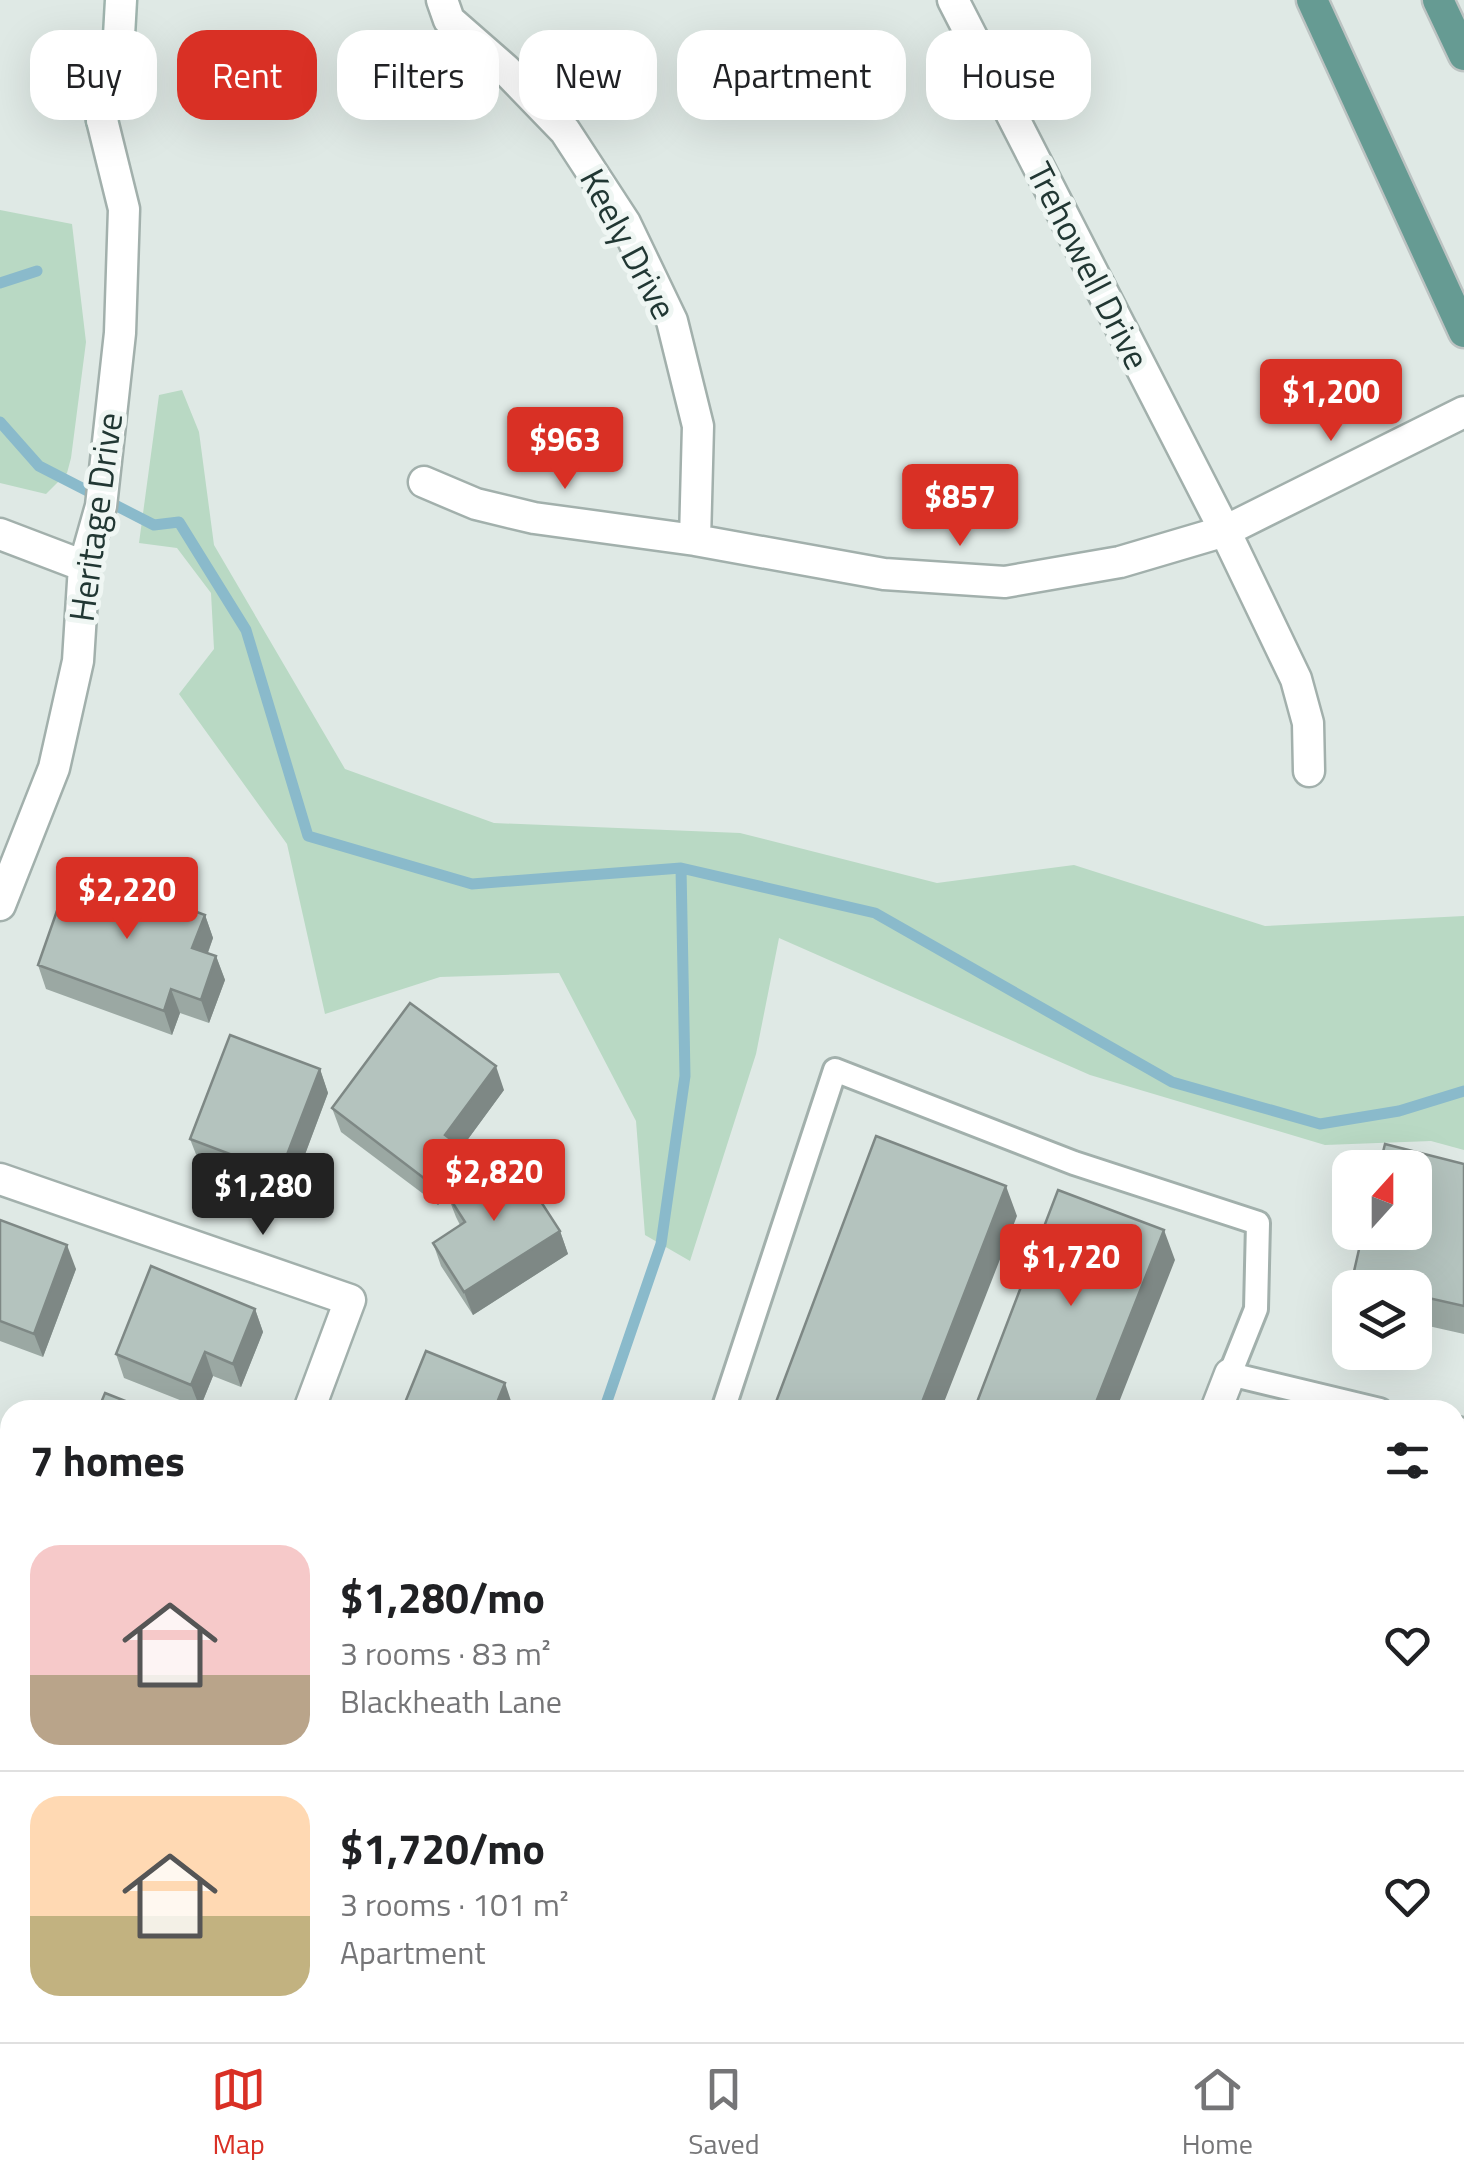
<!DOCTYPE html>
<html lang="en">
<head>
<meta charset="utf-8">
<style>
	body { margin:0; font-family:"Titillium Web",sans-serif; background:#f2f2f2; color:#202124; height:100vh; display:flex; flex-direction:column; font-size:38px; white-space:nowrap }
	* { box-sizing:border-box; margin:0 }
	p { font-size:32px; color:#757577 }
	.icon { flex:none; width:55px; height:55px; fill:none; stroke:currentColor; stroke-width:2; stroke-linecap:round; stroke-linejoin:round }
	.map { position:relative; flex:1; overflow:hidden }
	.sheet { position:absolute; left:0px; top:1400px; width:1465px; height:642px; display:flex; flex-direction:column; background:#fff; border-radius:30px 30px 0 0; box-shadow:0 10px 40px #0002 }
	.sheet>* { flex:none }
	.top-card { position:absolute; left:30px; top:30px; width:1405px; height:90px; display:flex; gap:20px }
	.needle { width:65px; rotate:21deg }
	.controls { position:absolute; left:1332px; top:1150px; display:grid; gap:20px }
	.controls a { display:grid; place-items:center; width:100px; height:100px; border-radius:20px; background:#fff; box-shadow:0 10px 40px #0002; font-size:50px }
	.price { position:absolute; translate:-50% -85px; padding:0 22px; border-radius:10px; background:#d93025; color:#fff; font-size:32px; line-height:65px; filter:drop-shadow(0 2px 5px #0008) }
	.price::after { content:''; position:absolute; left:50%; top:60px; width:30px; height:22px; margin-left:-15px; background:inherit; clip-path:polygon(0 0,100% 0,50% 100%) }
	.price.active { background:#222; color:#fff }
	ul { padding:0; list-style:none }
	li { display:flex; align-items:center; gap:30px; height:250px; padding:0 30px }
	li+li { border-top:2px solid #e0e0e0 }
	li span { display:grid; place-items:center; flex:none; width:280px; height:200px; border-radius:30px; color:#555 }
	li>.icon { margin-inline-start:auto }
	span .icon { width:120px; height:120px; fill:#fffc; stroke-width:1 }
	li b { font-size:42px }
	h2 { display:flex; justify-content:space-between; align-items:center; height:120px; padding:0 30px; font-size:42px }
	.chip { padding:0 35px; border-radius:30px; background:#fff; box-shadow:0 10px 40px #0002; font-size:35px; line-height:90px }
	.chip.active { background:#d93025; color:#fff }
	.menu { display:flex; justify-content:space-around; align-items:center; height:140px; border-top:2px solid #e0e0e0; background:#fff; font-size:28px; color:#757577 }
	.menu a { display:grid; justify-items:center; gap:5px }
	.menu .active { color:#d93025 }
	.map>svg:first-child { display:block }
	.green { fill:#b9d9c4 }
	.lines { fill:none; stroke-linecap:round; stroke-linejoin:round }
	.stream { stroke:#8abacb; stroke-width:11 }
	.lane-casing { stroke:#a2b0ac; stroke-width:28 }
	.street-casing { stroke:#a2b0ac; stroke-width:35 }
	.secondary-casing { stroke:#9fb4ae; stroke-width:35 }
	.primary-casing { stroke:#bcc3c2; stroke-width:35 }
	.lane { stroke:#fff; stroke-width:22 }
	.street { stroke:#fff; stroke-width:30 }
	.secondary { stroke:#fff; stroke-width:30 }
	.primary { stroke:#669b93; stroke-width:30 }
	.wall { fill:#9ba8a3 }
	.shaded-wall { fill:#7e8885 }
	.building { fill:#b4c3be; stroke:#7e8885; stroke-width:2.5 }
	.labels { text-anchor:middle; stroke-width:10; stroke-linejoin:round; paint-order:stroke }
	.street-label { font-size:35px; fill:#213733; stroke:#eff6f3 }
</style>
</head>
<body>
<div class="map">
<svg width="1464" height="2042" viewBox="0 0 1464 2042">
	<rect width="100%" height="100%" fill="#dfe9e5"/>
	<!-- green -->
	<path class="green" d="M0,210L72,224L86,342L71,458L67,473L46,494L0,483Z
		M182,390L199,432L214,545L345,769L494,823L740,833L937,883L1074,865L1265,926L1464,916V1150L1431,1141L1325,1145L1090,1075L779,938L756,1054L690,1261L645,1235L636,1121L559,973L440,977L325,1014L287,844L179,694L214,649L211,593L177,548L139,543L159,395Z
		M1455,2005L1464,2011V2042H1021L1025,2032H1455Z"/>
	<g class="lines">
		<!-- stream -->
		<path class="stream" d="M0,283L37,271
			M0,422L39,466L154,525L179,522L246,630L308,836L472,884L681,868L875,913L1172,1082L1320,1124L1399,1111L1464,1091
			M604,1410L661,1244L685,1076L681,868
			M372,2042L375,2032"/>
		<defs>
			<path id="lane" d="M723,1410L835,1070L1074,1163L1258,1223L1256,1309L1230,1374L1380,1410
				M1455,1428L1464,1430"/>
			<path id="street" d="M442,0L449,20L505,69L565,131L625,223L672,321L698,426L695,540
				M953,0L1225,531L1296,679L1308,723L1309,771
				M424,482L476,504L534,518L695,540L884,574L1005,582L1120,562L1225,531L1464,412
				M0,534L84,566
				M0,905L54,768L78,661L84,566L101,506L120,333L124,209L102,120
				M0,1179L350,1300L309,1410
				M1216,1410L1230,1374
				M1455,1913L1464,1919
				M74,2042L77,2032
				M963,2042L967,2032"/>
			<path id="secondary" d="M102,120L118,54L121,0"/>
			<path id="primary" d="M1312,0L1464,332
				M1438,0L1464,55"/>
		</defs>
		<!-- lane casing -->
		<use href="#lane" class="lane-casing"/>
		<!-- street casing -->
		<use href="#street" class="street-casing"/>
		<!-- secondary casing -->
		<use href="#secondary" class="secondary-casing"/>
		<!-- primary casing -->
		<use href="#primary" class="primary-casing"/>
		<!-- lane -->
		<use href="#lane" class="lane"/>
		<!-- street -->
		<use href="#street" class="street"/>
		<!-- secondary -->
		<use href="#secondary" class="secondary"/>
		<!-- primary -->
		<use href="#primary" class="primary"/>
	</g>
	<!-- wall -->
	<path class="wall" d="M63,906L205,915L213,938L208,953L216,956L225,980L209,1023L180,1013L172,1035L46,989L38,965Z
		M320,1069L328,1093L289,1197L199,1162L190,1139Z
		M504,1090L460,1150L466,1167L438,1205L341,1132L332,1108Z
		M1464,1164V1334L1415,1323V1288H1354L1352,1280Z
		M447,1194L560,1231L568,1254L473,1315L441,1266L433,1243L460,1225L456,1217Z
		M0,1220L76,1269L43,1357L0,1341Z
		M255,1309L263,1332L241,1387L213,1376L200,1408L124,1378L116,1354Z
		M1455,1454L1464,1456V1784L1455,1783Z
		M10,1630V1750L0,1747V1658Z
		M0,1748L10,1751V1887L0,1883Z
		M0,1891L10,1895V1980L0,1977Z
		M154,2032H256L253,2042H161L157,2041Z"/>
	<!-- shaded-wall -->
	<path class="shaded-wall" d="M205,915L213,938L201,971L192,948Z
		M216,956L225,980L209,1023L201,1000Z
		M171,989L180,1013L172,1035L164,1011Z
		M496,1066L504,1090L460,1150L466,1167L438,1205L429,1182L445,1135Z
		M320,1069L328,1093L289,1197L280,1173Z
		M1006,1186L1017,1216L941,1410H919Z
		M1164,1230L1175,1260L1116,1410H1093Z
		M560,1231L568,1254L473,1315L464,1292Z
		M67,1245L76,1269L43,1357L34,1334Z
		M255,1309L263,1332L241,1387L233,1364Z
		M205,1352L213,1376L200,1408L191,1385Z
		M505,1383L513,1407L512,1410H494Z
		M239,2032H256L253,2042H236Z
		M683,2032H706L702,2042H680Z
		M856,2032H880L876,2042H852Z"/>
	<!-- building -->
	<path class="building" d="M77,868L205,915L192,948L216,956L201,1000L171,989L164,1011L38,965L59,905L63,906Z
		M410,1003L496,1066L445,1135L457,1144L429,1182L332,1108Z
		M230,1035L320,1069L280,1173L190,1139Z
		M876,1136L1006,1186L919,1410H773Z
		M1385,1144L1464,1164V1306L1415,1295V1288H1382L1352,1280L1363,1232H1415V1168H1379Z
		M510,1154L560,1231L464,1292L433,1243L465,1222L447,1194Z
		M1058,1190L1164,1230L1093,1410H974Z
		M0,1220L67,1245L34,1334L0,1321Z
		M151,1266L255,1309L233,1364L205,1352L191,1385L116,1354Z
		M426,1351L505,1383L494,1410H402Z
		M105,1393L148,1410H98Z
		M1455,1454L1464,1456V1605L1455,1603Z
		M1455,1628L1464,1629V1737L1462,1755H1455Z
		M10,1630V1730L0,1726V1658Z
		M0,1748L10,1751V1866L0,1863Z
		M0,1891L10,1895L9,1960L0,1956Z
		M191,2032H239L236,2042H217Z
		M559,2032H683L680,2042H556Z
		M735,2032H856L852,2042H732Z"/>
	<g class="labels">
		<!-- street labels -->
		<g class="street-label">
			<text transform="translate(628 244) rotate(62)" y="12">Keely Drive</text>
			<text transform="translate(1088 266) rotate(63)" y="12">Trehowell Drive</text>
			<text transform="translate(96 517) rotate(-82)" y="12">Heritage Drive</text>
		</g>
	</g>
</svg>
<div class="controls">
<a><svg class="needle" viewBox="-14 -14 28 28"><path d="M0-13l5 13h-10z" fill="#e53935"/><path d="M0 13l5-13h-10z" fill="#757577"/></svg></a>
<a><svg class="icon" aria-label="layers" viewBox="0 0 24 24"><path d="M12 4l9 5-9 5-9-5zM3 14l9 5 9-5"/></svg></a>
</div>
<b class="price" style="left:1331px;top:444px">$1,200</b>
<b class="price" style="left:565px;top:492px">$963</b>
<b class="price" style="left:960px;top:549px">$857</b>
<b class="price" style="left:127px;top:942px">$2,220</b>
<b class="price" style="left:494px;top:1224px">$2,820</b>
<b class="price active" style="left:263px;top:1238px">$1,280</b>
<b class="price" style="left:1071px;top:1309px">$1,720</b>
<div class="top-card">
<a class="chip">Buy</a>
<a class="chip active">Rent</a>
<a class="chip">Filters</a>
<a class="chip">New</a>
<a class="chip">Apartment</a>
<a class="chip">House</a>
</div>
<section class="sheet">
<h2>7 homes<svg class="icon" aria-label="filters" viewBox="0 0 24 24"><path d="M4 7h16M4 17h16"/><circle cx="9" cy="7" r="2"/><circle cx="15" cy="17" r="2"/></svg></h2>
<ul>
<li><span style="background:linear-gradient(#f6c9c9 65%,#b9a48a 0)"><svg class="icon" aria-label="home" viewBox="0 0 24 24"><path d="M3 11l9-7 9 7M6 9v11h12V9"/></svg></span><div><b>$1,280/mo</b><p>3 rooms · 83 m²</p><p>Blackheath Lane</p></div><svg class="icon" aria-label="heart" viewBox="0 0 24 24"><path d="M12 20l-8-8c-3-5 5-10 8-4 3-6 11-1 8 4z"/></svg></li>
<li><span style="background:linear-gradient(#ffd9b3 60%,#c2b280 0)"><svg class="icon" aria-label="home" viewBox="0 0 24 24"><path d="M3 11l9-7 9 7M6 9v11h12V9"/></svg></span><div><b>$1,720/mo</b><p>3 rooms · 101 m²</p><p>Apartment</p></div><svg class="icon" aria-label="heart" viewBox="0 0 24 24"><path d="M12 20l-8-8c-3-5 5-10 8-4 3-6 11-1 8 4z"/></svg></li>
</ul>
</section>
</div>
<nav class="menu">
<a class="active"><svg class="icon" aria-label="map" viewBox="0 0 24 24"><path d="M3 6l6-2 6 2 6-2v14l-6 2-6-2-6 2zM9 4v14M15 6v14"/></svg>Map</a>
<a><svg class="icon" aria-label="saved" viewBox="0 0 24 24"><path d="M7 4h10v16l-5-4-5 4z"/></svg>Saved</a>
<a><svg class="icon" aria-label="home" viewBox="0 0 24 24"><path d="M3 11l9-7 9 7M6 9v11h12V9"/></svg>Home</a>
</nav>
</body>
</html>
